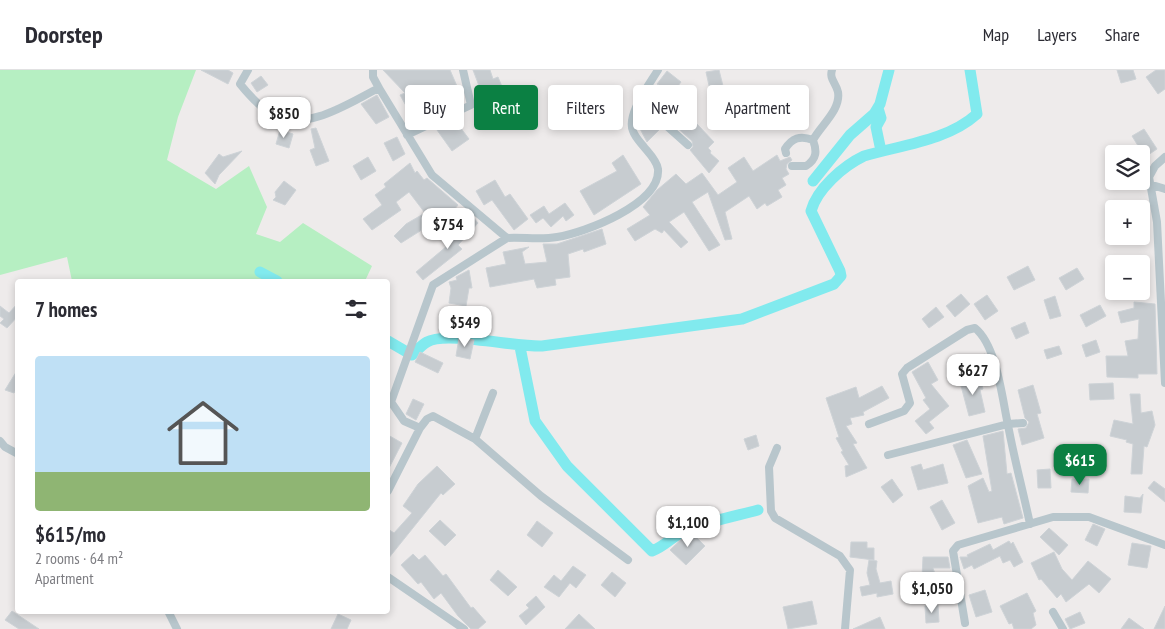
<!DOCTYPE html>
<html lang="en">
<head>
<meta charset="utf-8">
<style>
	body { margin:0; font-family:"PT Sans Narrow",sans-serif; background:#f2f2f3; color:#2b2b33; height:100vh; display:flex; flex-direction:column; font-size:19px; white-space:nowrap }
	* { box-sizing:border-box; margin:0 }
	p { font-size:16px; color:#7c7c81 }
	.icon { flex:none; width:28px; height:28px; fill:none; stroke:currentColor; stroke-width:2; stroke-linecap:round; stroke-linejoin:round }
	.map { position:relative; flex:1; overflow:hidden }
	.sheet { position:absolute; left:15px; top:209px; width:375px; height:335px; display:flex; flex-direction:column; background:#fff; border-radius:5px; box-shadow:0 2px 8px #0003 }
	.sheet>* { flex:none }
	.guide { position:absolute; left:405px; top:15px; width:475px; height:45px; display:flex; gap:10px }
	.buttons { position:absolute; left:1105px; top:75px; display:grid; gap:10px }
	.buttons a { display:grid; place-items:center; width:45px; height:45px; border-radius:5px; background:#fff; box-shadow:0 2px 8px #0003; font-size:25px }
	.price { position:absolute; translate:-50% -42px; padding:0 11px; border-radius:10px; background:#fff; color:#222; font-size:16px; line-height:32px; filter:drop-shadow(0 1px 2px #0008) }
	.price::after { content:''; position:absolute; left:50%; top:30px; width:15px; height:11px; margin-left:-8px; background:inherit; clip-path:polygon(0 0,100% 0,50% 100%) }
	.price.active { background:#0b8043; color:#fff }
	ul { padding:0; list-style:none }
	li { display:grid; align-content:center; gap:10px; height:265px; padding:0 20px }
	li+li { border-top:1px solid #e1e1e2 }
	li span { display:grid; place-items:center; height:155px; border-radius:5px; color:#555 }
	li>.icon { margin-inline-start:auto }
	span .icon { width:90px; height:90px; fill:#fffc; stroke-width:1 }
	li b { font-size:21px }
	h2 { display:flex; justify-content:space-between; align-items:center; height:60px; padding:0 20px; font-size:21px }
	.tag { padding:0 18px; border-radius:5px; background:#fff; box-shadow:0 2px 8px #0003; font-size:18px; line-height:45px }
	.tag.active { background:#0b8043; color:#fff }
	header { display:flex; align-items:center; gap:30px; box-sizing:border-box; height:70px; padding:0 25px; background:#fff; border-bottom:1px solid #e1e1e2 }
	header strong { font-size:24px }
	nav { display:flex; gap:28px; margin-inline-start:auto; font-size:18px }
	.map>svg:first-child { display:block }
	.green { fill:#b6efc2 }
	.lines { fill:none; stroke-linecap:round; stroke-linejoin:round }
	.canal { stroke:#81eaee; stroke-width:11 }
	.building { fill:#c7ccd0; stroke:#ced3d7 }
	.minor { stroke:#b8c6cc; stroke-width:8 }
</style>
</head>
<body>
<header>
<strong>Doorstep</strong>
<nav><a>Map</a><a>Layers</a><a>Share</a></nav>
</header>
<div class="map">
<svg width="1165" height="559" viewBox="0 0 1165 559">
	<rect width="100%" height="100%" fill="#eeebeb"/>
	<!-- green -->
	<path class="green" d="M0,0H196L178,47L167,90L216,119L249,96L267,137L256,164L280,172L303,153L372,196L365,211H72L67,187L0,205Z"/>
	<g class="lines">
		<!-- canal -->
		<path class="canal" d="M878,38L881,48L876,57L881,81
			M813,111L850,65L874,44L880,34L889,0
			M260,202L277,211
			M388,271L412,285C417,281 421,275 427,272C445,261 515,277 542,276L742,249L834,214L841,206L840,201L811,141C817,119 843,96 864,86C901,75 947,71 977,44L970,0
			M520,277L535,351L567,396L652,481C666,476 674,464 689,459C711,451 735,446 758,440"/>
	</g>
	<!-- building -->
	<path class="building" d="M201,0H228L233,3L228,14Z
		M383,0H450L463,30L419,50L417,46L413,48L400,25L405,23Z
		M473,0H490L493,9L498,7L503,19L487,25L484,20L481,21Z
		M719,0L723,16L710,20L706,2Z
		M1117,0H1133L1136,9L1121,13Z
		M1156,0H1165V19L1158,24L1146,7Z
		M667,1L681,12L670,27L693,57L697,54L714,72L708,78L711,81L710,83L719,91L709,103L690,80L693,77L692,71L655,38L647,28L659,15L657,14Z
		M261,6L268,15L257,22L251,13Z
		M767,22L774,33L756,45L761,53L754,57L748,48L745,50L736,36L751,27L753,30Z
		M377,25L389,47L376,54L361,34Z
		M301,27L302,36L282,39L281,31Z
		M647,46L661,58L647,72L638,55Z
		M454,49L469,69L452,81L437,60Z
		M316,58L329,91L316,96L310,80L315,78L311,59Z
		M1144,59L1157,79L1145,87L1132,66Z
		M280,60L293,64L289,78L276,74Z
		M397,67L405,84L393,91L384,73Z
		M242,81L219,105L215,114L205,103L219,84L223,87Z
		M623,85L641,114L594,145L580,121L617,101L612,93Z
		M777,85L780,91L790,87L792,90L787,94L786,99L789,104L782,108L786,115L778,120L782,127L767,136L765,133L757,139L749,126L725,142L732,169L725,170L708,122L692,132L720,175L709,181L684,142L669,152L688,172L681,178L664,160L662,163L655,159L635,171L627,159L650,145L643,137L657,120L676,104L686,114L702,103L718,125L737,112L728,98L744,87L753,101Z
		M368,87L376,101L361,110L353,96Z
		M410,93L415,103L417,101L424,110L427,108L458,135L436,163L429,164L428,156L401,173L394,166L406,154L425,143L409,122L396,132L401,140L372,160L363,149L382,135L375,125L386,117L384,114Z
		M495,110L505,127L510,124L528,149L514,160L492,130L484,135L476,121Z
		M284,111L296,120L285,135L273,130L276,127L275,122Z
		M565,133L574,145L566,151L563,146L551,157L543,148L536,153L530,145L544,136L549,144Z
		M472,146L478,153L458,175L462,179L423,210L416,202L453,171L450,168Z
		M602,159L606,174L584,182L583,179L568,184L570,207L555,209L556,215L537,218L534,209L490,217L486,198L506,194L503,182L529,177L522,182L525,194L547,192L543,174H557Z
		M1028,196L1035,210L1014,220L1007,207Z
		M1077,198L1084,209L1066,220L1059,208Z
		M469,200L472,218H469L466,236L449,233L451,218L449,212L457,210L456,207Z
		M961,224L970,234L955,247L946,236Z
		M987,225L998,241L985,250L974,234Z
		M1055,226L1061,246L1050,249L1044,230Z
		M1134,232L1155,234L1157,304H1138V308L1107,307L1106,286H1128L1125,271L1138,269L1139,249L1121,253L1118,242L1134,238Z
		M18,233V246L7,258L0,253L4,249L0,246V236L9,243Z
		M1100,235L1106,246L1086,257L1080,245Z
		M936,237L944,247L929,258L922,249Z
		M1025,252L1029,263L1016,269L1011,258Z
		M459,268L474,270L470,289L456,286Z
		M1096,270L1100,282L1086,287L1082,275Z
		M1059,276L1062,284L1047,289L1044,280Z
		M420,282L443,293L438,303L415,292Z
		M985,284L989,294L971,299L969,289Z
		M928,292L938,310L931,314L949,336L929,352L934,358L926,364L915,351L930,339L923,330L926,328L912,302Z
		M18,299V316L14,323L5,320Z
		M980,307L983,319L980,320L985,342L969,346L960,312Z
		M1113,313L1114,329L1090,330L1089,314Z
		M1033,315L1041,343L1037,344L1044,368L1022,375L1018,359L1026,358L1029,352L1025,348L1018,320Z
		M882,316L889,328L863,342L864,345L850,348L852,354L846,356L857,373L853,374L867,398L846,407L845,396L849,395L841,382L843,381L836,368L839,367L826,328L856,317L859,328Z
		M1130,324H1140L1141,343L1152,341L1155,355L1147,377L1144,376L1142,404H1131L1133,374L1126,372L1127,370L1110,366L1114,350L1133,354Z
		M413,329L424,334L416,350L406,344Z
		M1003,361L1007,404L1011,403L1023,448L1004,454L1002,447L978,453L968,416L983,408L989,422L992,421L983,366Z
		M388,365L402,373L388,400Z
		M756,365L759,376L748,380L744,369Z
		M967,370L982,404L966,408L953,375Z
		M1100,384L1105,401L1091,404L1087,388Z
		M921,394L923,400L943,394L948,413L918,420L911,397Z
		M437,396L455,414L443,425L441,423L388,489V459L394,463L412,443L403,436L418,414Z
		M1050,399L1051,418H1038L1037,400Z
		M892,409L903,425L893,433L881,417Z
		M1072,409H1089L1088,423L1071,422Z
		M1154,411L1165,419V432L1148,418Z
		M1143,424L1141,443L1124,442L1125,426L1140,428Z
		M942,430L955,453L942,460L930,437Z
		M440,450L456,465L445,476L429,461Z
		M537,451L553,463L542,477L527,465Z
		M1093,454L1105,459L1097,476L1085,470Z
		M1049,458L1068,475L1059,485L1040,467Z
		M690,461L705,476L686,495L670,480Z
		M1009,471L1011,474L1013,472L1023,492L1014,497L1010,490L1003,493L1000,486L974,499L972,495L964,499L960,487H968L967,485L990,474L993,480Z
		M851,472H867V478H874V490L850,487Z
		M1132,473L1151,476L1147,498L1128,495Z
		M1054,482L1062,499L1072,510L1088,491L1111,509L1099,523L1089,514L1066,532L1061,524L1057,528L1041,509L1039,510L1031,493Z
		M413,484L419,490L425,485L443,506L446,504L471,538L473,537L486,552L478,559H471L458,546L441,523L434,529L421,512L418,514L401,495Z
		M923,487H948L950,498H933L939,516L925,521L920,509L922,508Z
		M869,490L877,491L876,499L880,513L891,511L893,524L877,527V523L862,526L860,517L870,515L867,503Z
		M573,496L586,505L576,518L570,513L559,527L544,517L554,505L561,511Z
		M498,500L517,517L508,526L490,510Z
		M612,502L626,513L615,527L601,515Z
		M985,520L992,542L976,547L969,525Z
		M1027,523L1036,541L1033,543L1036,555L1031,559H1014L1012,553L1009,554L1000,536Z
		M536,526L545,537L526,555L519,546L529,538L526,535Z
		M812,531L817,554L788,559L783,537Z
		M938,535L939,552L926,553L925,536Z
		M1165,536V559H1154Z
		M12,541L39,559H19L5,550Z
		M1080,542L1085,553L1070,559L1065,549Z
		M338,544L351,550L347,559H331Z
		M579,544L595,559H565Z
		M880,547L885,559H853Z
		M1129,548L1144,559H1121Z"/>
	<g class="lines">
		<!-- minor -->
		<path class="minor" d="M248,0L240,14C249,25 261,39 274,45C308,62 350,32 379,18L432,105L507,168C523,167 541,170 557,167C584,163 661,134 658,99C657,91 649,83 644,77C640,72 635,67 633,61C626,45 649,15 658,0
			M373,0V7L379,18
			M640,32L688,75
			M407,65L471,35L463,0
			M786,83L785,79C792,68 800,65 813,70C821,55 841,40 838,22C836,13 829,9 832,0
			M1165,87L1155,96L1149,107L1157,152L1165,313
			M792,96H806C817,89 817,81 813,70
			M1149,114L1165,119
			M869,354L904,341L910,333L902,304L907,298L967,260L975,258C997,276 1002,328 1008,355C1014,388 1023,421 1030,454
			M420,358L427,349L433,346L475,369L541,426L628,490
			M475,369L493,323
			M0,371L5,377L18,384
			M777,378L769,397L771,441L775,448L840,486L850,500L845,559
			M888,385L1008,354L1023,353
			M388,421L420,358L404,351L391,332L433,215L507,168
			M388,507L464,559
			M168,541L177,559
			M1053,542L1063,559
			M965,553L953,481L958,475L1053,447H1089L1165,475"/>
	</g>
</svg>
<div class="buttons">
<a><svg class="icon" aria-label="layers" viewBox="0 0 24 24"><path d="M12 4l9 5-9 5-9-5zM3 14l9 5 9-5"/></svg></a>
<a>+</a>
<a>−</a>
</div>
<b class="price" style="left:284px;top:69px">$850</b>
<b class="price" style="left:448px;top:180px">$754</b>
<b class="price" style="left:465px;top:278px">$549</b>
<b class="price" style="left:973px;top:326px">$627</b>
<b class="price active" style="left:1080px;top:416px">$615</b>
<b class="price" style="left:688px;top:478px">$1,100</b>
<b class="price" style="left:932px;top:544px">$1,050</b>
<div class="guide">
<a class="tag">Buy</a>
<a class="tag active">Rent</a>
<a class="tag">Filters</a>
<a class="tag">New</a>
<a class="tag">Apartment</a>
</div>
<section class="sheet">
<h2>7 homes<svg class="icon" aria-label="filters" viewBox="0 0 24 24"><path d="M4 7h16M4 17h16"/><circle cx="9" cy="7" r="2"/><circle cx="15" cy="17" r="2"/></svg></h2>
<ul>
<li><span style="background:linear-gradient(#bfe0f5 75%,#8fb573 0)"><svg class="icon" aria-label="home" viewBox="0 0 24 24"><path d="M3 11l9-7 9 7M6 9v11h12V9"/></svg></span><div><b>$615/mo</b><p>2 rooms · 64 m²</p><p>Apartment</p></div></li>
</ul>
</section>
</div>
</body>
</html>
